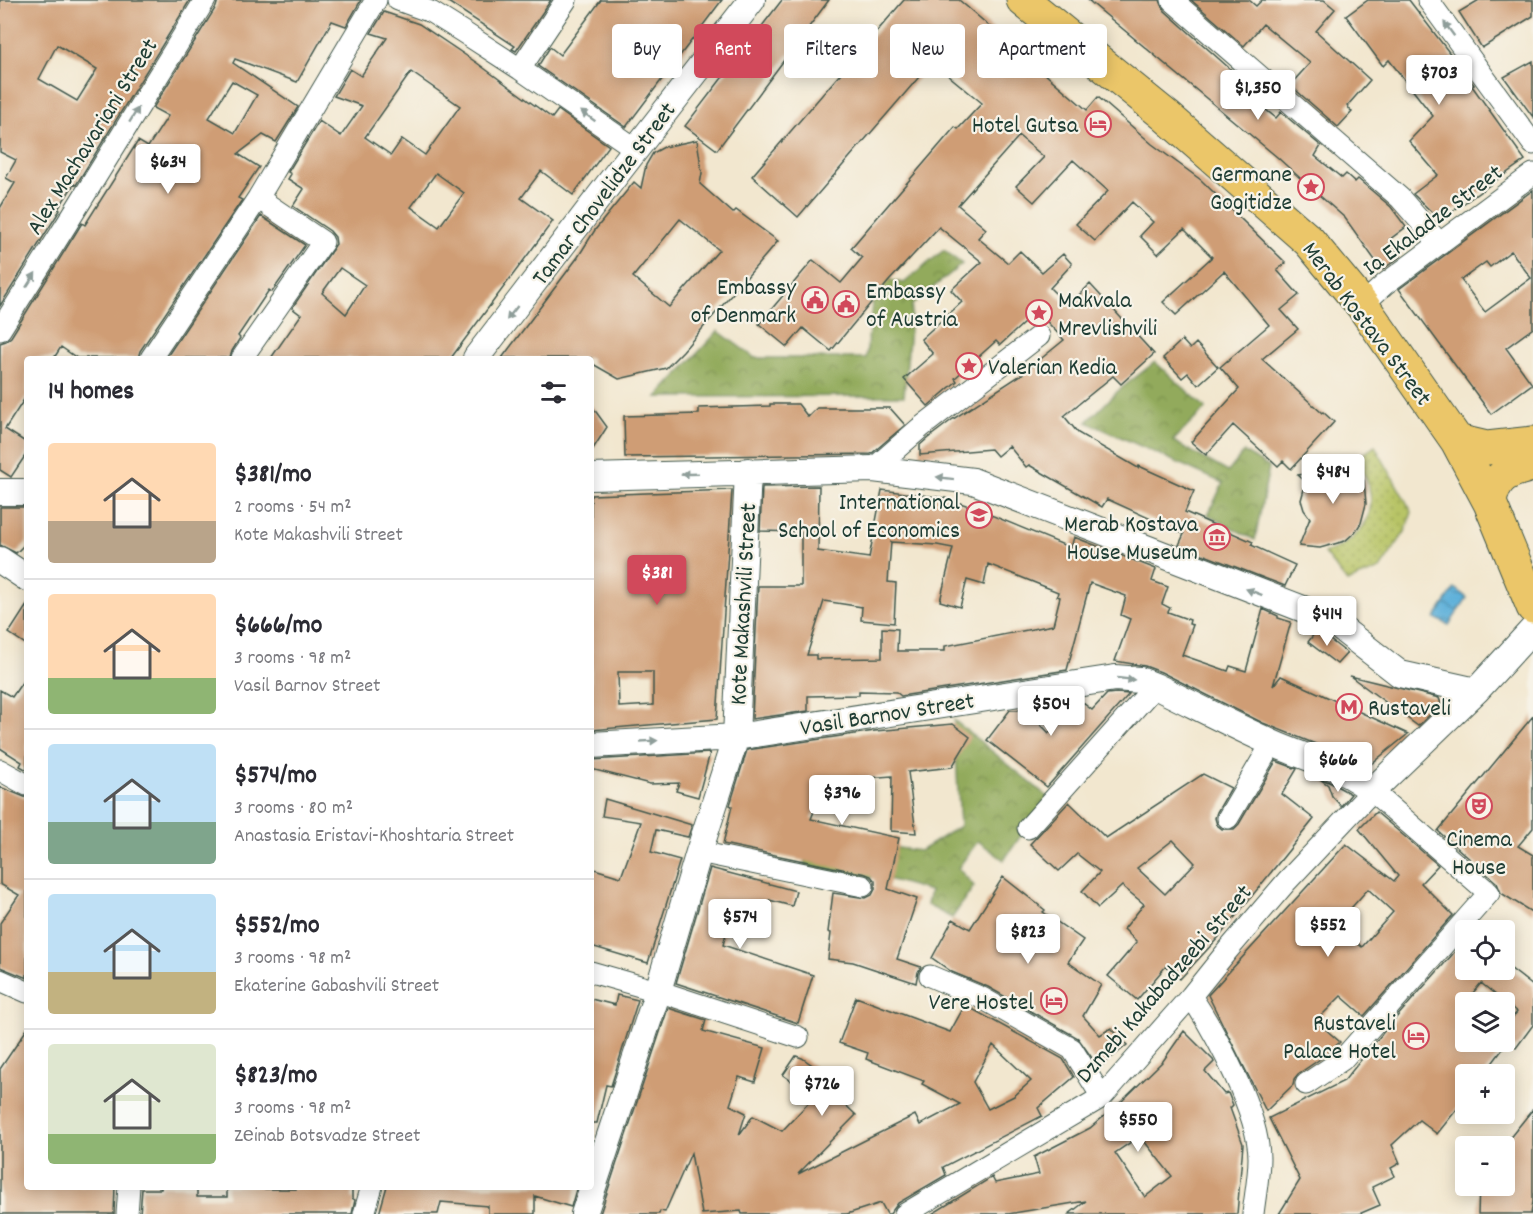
<!DOCTYPE html>
<html lang="en">
<head>
<meta charset="utf-8">
<style>
	body { margin:0; font-family:Dekko,sans-serif; background:#f7f7f7; color:#2b2b33; height:100vh; display:flex; flex-direction:column; font-size:22px; white-space:nowrap }
	* { box-sizing:border-box; margin:0 }
	p { font-size:20px; color:#7c7c81 }
	.icon { flex:none; width:33px; height:33px; fill:none; stroke:currentColor; stroke-width:2; stroke-linecap:round; stroke-linejoin:round }
	.map { position:relative; flex:1; overflow:hidden }
	.side { position:absolute; left:24px; top:356px; width:570px; height:834px; display:flex; flex-direction:column; background:#fff; border-radius:6px; box-shadow:0 3px 15px #0003 }
	.side>* { flex:none }
	.banner { position:absolute; left:612px; top:24px; width:570px; height:54px; display:flex; gap:12px }
	.controls { position:absolute; left:1455px; top:920px; display:grid; gap:12px }
	.controls a { display:grid; place-items:center; width:60px; height:60px; border-radius:6px; background:#fff; box-shadow:0 3px 15px #0003; font-size:30px }
	.price { position:absolute; translate:-50% -51px; padding:0 14px; border-radius:6px; background:#fff; color:#222; font-size:20px; line-height:39px; filter:drop-shadow(0 2px 3px #0008) }
	.price::after { content:''; position:absolute; left:50%; top:36px; width:18px; height:14px; margin-left:-9px; background:inherit; clip-path:polygon(0 0,100% 0,50% 100%) }
	.price.selected { background:#d1495b; color:#fff }
	ul { padding:0; list-style:none }
	li { display:flex; align-items:center; gap:18px; height:150px; padding:0 24px }
	li+li { border-top:2px solid #e1e1e2 }
	li span { display:grid; place-items:center; flex:none; width:168px; height:120px; border-radius:6px; color:#555 }
	li>.icon { margin-inline-start:auto }
	span .icon { width:72px; height:72px; fill:#fffc; stroke-width:1 }
	li b { font-size:26px }
	h2 { display:flex; justify-content:space-between; align-items:center; height:72px; padding:0 24px; font-size:26px }
	.tag { padding:0 21px; border-radius:6px; background:#fff; box-shadow:0 3px 15px #0003; font-size:21px; line-height:54px }
	.tag.selected { background:#d1495b; color:#fff }
	.map>svg:first-child { display:block }
	.forest { fill:url(#forest-crowns); stroke:#587448; stroke-width:1.5 }
	.park { fill:url(#park-dots); stroke:#6c804d; stroke-width:1.5 }
	.water { fill:url(#water-waves); stroke:#3f7787; stroke-width:1.5 }
	.building { fill:#cf9d74; fill-rule:evenodd }
	.lines { fill:none; stroke-linecap:round; stroke-linejoin:round }
	.minor-casing { stroke:#3f564b; stroke-width:23 }
	.tertiary-casing { stroke:#3f564b; stroke-width:28 }
	.primary-casing { stroke:#3f564b; stroke-width:35 }
	.minor { stroke:#fff; stroke-width:21 }
	.tertiary { stroke:#fff; stroke-width:26 }
	.primary { stroke:#ebc669; stroke-width:33 }
	.oneway { fill:#8f9e9a }
	.labels { text-anchor:middle; stroke-width:4.5; stroke-linejoin:round; paint-order:stroke }
	.poi-label { font-size:24px; fill:#1f3d34; stroke:#f7f3e8; text-anchor:end }
	.street-label { font-size:24px; fill:#1f3d34; stroke:#f7f3e8 }
</style>
</head>
<body>
<div class="map">
<svg width="1533" height="1214" viewBox="0 0 1533 1214">
	<defs>
		<pattern id="forest-crowns" width="20" height="18" patternUnits="userSpaceOnUse" patternTransform="scale(1.5)"><rect width="20" height="18" fill="#92aa5b"/><path d="M2 6a3 3 0 1 1 6 0M12 15a3 3 0 1 1 6 0" fill="none" stroke="#778c4c"/></pattern>
		<pattern id="park-dots" width="8" height="8" patternUnits="userSpaceOnUse" patternTransform="scale(1.5)"><rect width="8" height="8" fill="#b8c466"/><path d="M2 2h.1M6 6h.1" fill="none" stroke="#95a055" stroke-width="1.8" stroke-linecap="round"/></pattern>
		<pattern id="water-waves" width="16" height="10" patternUnits="userSpaceOnUse" patternTransform="scale(1.5)"><rect width="16" height="10" fill="#5fb1da"/><path d="M0 5q4-4 8 0t8 0" fill="none" stroke="#4e91b2"/></pattern>
	</defs>
	<rect width="100%" height="100%" fill="#f7f3e8"/>
	<filter id="ink" filterUnits="userSpaceOnUse"><feTurbulence type="fractalNoise" baseFrequency=".0167" numOctaves="2"/><feDisplacementMap in="SourceGraphic" scale="12" xChannelSelector="R" yChannelSelector="G"/><feConvolveMatrix kernelMatrix="1 2 1 2 8 2 1 2 1" color-interpolation-filters="sRGB"/></filter>
	<filter id="wash" filterUnits="userSpaceOnUse"><feTurbulence type="fractalNoise" baseFrequency=".008" numOctaves="4" result="noise"/><feDisplacementMap in="SourceGraphic" scale="24" xChannelSelector="R" yChannelSelector="G"/><feGaussianBlur stdDeviation="1.35" result="paint"/><feColorMatrix in="noise" values="0 0 0 0 0 0 0 0 0 0 0 0 0 0 0 0 0 1.4 0 .05"/><feComposite in="paint" operator="in"/></filter>
	<g filter="url(#wash)">
		<rect width="100%" height="100%" fill="#f2e7cf"/>
		<!-- forest -->
		<path class="forest" d="M944,250L962,264L912,305L904,396L657,397L718,331L755,358H866L875,277L904,283Z
			M1155,362L1206,408L1173,441L1228,472L1244,452L1269,467L1255,540L1208,515L1223,483L1087,422L1119,390Z
			M954,720L1048,797L1004,860L978,841L958,868L974,886L952,918L927,905L930,891L874,875L866,883L803,868L812,836L920,851L960,826Z"/>
		<!-- park -->
		<path class="park" d="M1375,446L1412,512L1405,532L1380,569L1347,582L1324,553C1358,542 1380,517 1367,481C1365,473 1359,466 1355,460Z"/>
		<!-- water -->
		<path class="water" d="M1455,588L1467,598L1449,625L1435,618Z"/>
		<g id="blocks">
			<!-- building -->
			<path class="building" d="M0,0H190L76,185L74,184L58,209L60,210L0,306V208L15,183L6,178L16,160L0,152ZM57,45L97,69L77,101L39,79Z
				M218,0H361L346,26L332,21L297,82L235,59L233,63L298,107L276,142L263,135L238,154L259,167L238,198L242,200L140,351L138,358H77L61,347L54,358H27V395L5,429L27,443V453L11,477L0,470V343L6,341L11,337L82,223L85,225L138,141L148,147L168,116L153,108L216,7ZM232,81L257,95L235,133L209,118Z
				M445,0H551L516,51L512,49L515,46Z
				M601,0H722L626,127L538,66L550,47L560,55Z
				M782,0H829L717,150L685,126Z
				M904,0H959L1087,110L1098,97L1152,144L1201,180L1286,263L1277,270L1299,295L1281,310L1298,329L1262,359L1322,413L1323,412L1334,422L1291,469L1283,461L1278,466L1233,425L1206,455L1191,442L1239,389L1220,367L1269,325L1224,271L1176,315L1163,302L1212,257L1184,229L1158,254L1140,236L1153,222L1132,202L1095,241L1076,224L1108,191L1073,160L1034,202L1016,186L1044,157L1019,136L958,205L986,229L978,238L1008,263L1020,251L1042,272L1063,254L1072,264L1050,288L1068,306L1090,284L1154,354L1121,384L1113,376L1064,416L1078,433L1138,468L1139,466L1194,491L1185,512L1253,542L1251,545L1295,565L1285,586L1179,545L1184,534L1107,499L1102,507L1029,465L1026,467L1009,446L997,456L991,449L920,455V445L928,438L953,419L1021,375L1064,340L1037,311L1000,345L996,341L955,378L957,381L928,406L904,379L933,354L921,339L962,302L951,290L982,262L939,227L889,281L831,351L803,328L787,347L759,324L813,260L841,283L862,258L851,248L955,127L958,129L982,103L932,62L798,217L752,176Z
				M1088,0H1160L1164,10L1255,91L1250,97L1276,118L1281,112L1321,146L1315,156L1342,178L1346,174L1355,182L1358,179L1391,207L1406,227L1389,240L1401,256L1382,270L1345,218L1311,188L1277,157Z
				M1191,0H1249L1256,6L1262,0H1324L1335,9L1316,31L1370,80L1347,106L1352,112L1338,127L1290,85L1310,63L1263,24L1244,46Z
				M1368,0H1409L1474,85L1472,86L1525,160L1440,220L1413,194L1438,175L1409,141L1433,116L1389,60L1383,66L1346,16Z
				M1479,0H1533V16L1482,48L1459,12Z
				M384,12L419,24L477,63L552,118L558,110L609,146L573,195L541,171L521,198L553,221L451,358H271L301,315L292,308L336,244L335,237L330,231L293,206L304,189L288,179L291,174L288,172L319,121L341,136L362,106L334,96L350,69L361,76L387,38L371,33ZM411,72L460,106L425,155L402,139L391,155L365,137ZM436,173L464,193L439,227L411,207ZM340,268L365,285L346,314L322,293Z
				M1533,61V117L1504,77Z
				M697,140L702,173L700,184L733,213L736,210L778,241L683,351L666,368L619,379L591,363V358H502L578,257L595,230L634,182L641,188L646,165L653,153L664,147ZM680,219L719,250L669,307L633,277Z
				M1533,190V328L1506,348L1532,384L1491,414L1399,289ZM1511,251L1531,278L1485,312L1461,280L1486,262L1490,267Z
				M261,216L305,245L272,292L269,290L238,336L240,338L232,351L230,358H166Z
				M1182,340L1190,349L1196,343L1218,367L1198,385L1188,373L1182,378L1163,358Z
				M770,404H798L808,417L817,408H890L905,425L871,454L625,457L624,416L699,414V408L770,406Z
				M591,405L607,427L591,452Z
				M1348,458L1356,465L1364,481L1366,504L1361,523L1355,532L1345,541L1320,548L1299,546L1310,518L1304,510L1301,500L1306,482L1298,475L1330,470Z
				M819,486L818,551L869,558L882,490L945,498L969,506L1071,548L1074,537L1156,569L1152,581L1168,587L1162,604L1170,608L1168,612L1190,620L1189,624L1193,625L1182,655L1228,671L1230,666L1246,671L1263,609L1278,616V618L1291,622L1273,686L1281,676L1408,734L1366,768L1343,755L1263,723L1161,672L1145,666L1115,661L1130,619L1121,615L1126,596L1090,583L1067,670L901,696L896,692L859,691V695L808,696V711L752,719L758,586H801V532L760,531L762,487ZM891,542L937,545L953,548L940,601L960,607L967,580L984,585L988,564L1058,592L1057,596L1060,597L1053,625L945,646V651H897L898,629L882,628V658L816,659V655H807L824,601L862,607L861,620L894,623L896,583L888,582Z
				M732,490L717,719L591,730V495ZM618,672H653V705L619,707Z
				M0,507H27V542L16,553L0,545Z
				M27,605V645L9,633Z
				M1317,630L1347,653L1337,664L1308,642Z
				M27,675V770L20,766L22,762L0,748V690L12,697Z
				M1350,676L1439,698L1441,704L1418,726Z
				M1116,693L1129,694L1047,787L987,740L1010,710H1026L1049,733L1078,699L1092,710L1107,694Z
				M1533,716V828L1518,846L1533,855V913L1501,893L1497,883L1438,831Z
				M953,724L970,737L952,767L908,772L916,833L891,831L892,776L826,781L811,819L899,838L888,889L917,899L897,959L921,967L918,972L916,983L853,962L828,959L831,933L828,932L833,893L866,898L872,895L875,889V881L871,876L866,874L723,844L732,806L730,805L747,750L875,731Z
				M710,753L698,797L676,791L679,783L650,784L591,769V760Z
				M1276,761L1297,769L1282,794L1314,819L1218,938L1180,979L1166,966L1137,1000L1108,976L1137,942L1124,929L1144,904L1122,886L1098,908L1082,891L1100,872L1077,854L1059,871L1030,844L1069,802L1106,838L1203,774L1231,788L1217,812L1215,818L1217,825L1222,829H1234L1239,824ZM1173,840L1195,863L1165,894L1137,868Z
				M1317,777L1331,783L1351,794L1341,806L1332,796L1328,785Z
				M0,787L27,798V978L0,967V923L19,895L0,884Z
				M605,799L692,825L688,837L656,830L651,852L680,860L648,963L591,946V868L621,877L641,822L602,816Z
				M1376,812L1438,865L1421,883L1453,915L1364,1016L1341,996L1316,1021L1340,1042L1326,1055L1298,1074L1294,1079L1293,1085L1266,1111L1208,995L1346,844L1394,881L1398,876L1359,829ZM1368,889L1393,912L1362,947L1336,925Z
				M710,868L796,891L792,906L769,900L764,920L732,911L723,945L813,975L798,1023L676,983Z
				M1003,877L1045,910L1043,912L1083,940L1068,962L1101,985L1083,1016L1100,1035L1111,1028L1127,1045L1099,1068L1078,1038L988,987L952,972L932,958L953,919L970,929Z
				M1460,946L1466,951V969H1491L1490,970L1497,976L1506,965L1533,986V1025L1516,1048L1508,1042L1484,1074H1466V1098L1437,1134L1419,1120L1392,1145L1400,1163L1391,1168L1395,1176L1372,1187L1380,1205L1359,1214H1279L1300,1180L1269,1118L1344,1081L1386,1029ZM1481,983L1517,1012L1504,1028V1039L1507,1041H1466V1015L1459,1010Z
				M617,995L638,1000L611,1086L606,1085L597,1123H591V999L615,1005Z
				M856,997L950,1032L965,1005L1063,1059L1074,1077L1038,1108L1042,1116L943,1167L946,1175L898,1203L890,1214H887L881,1203L847,1214H742L741,1211L702,1214L691,1153L665,1212L660,1211L659,1214H600L668,1008L706,1020L703,1031L765,1048L755,1082L739,1077L730,1105L746,1113L739,1135L753,1116L782,1131L814,1097L783,1075L796,1056L802,1058L815,1067L811,1072L856,1115L798,1174L915,1115L920,1125L960,1104L922,1084L924,1081L866,1059L868,1053L839,1043ZM993,1045L1031,1081L1014,1096L988,1109L973,1082Z
				M27,1029V1186H115L114,1214H0V1069Z
				M1184,1031L1213,1060L1214,1062L1205,1071L1224,1094L1228,1093L1233,1105L1230,1108L1243,1144L1237,1214H1069L1086,1201L1008,1214H932L992,1177L995,1183L1039,1174L1034,1157L1090,1128L1122,1101L1163,1061ZM1140,1136L1172,1176L1145,1197L1115,1153Z
				M1533,1109V1201L1531,1214H1478L1479,1185H1504V1145Z
				M161,1186H197V1197H227V1186H265V1189H296V1187H352V1198L355,1200L352,1214H140L142,1189H161Z
				M387,1186H577L571,1207L535,1196V1214H488V1206L441,1202L438,1214H379Z"/>
		</g>
	</g>
	<g filter="url(#ink)">
		<use href="#blocks" fill-opacity="0" stroke="#3f564b" stroke-width="1.5"/>
		<g class="lines">
			<defs>
				<path id="minor" d="M398,0L431,12L463,32L520,69L636,149
					M1172,0L1400,198L1440,244
					M1428,0L1533,144
					M520,69L566,0
					M1362,305L1385,284L1533,174
					M0,330L68,222L205,0
					M151,358L258,198L376,0
					M242,358L323,242L258,198
					M873,469L920,428L1039,336
					M0,770L27,785
					M1228,818L1272,743
					M1028,828L1155,686
					M699,852L863,886
					M591,972L664,993L798,1037
					M930,976L982,998L1072,1049L1102,1097
					M0,980L27,992
					M1191,996C1216,1034 1259,1113 1259,1158C1259,1177 1255,1196 1253,1214
					M127,1214L129,1186
					M364,1214L372,1186
					M905,1214L1102,1097L1191,996L1228,950L1287,881L1372,791L1489,893L1342,1060L1306,1084"/>
				<path id="tertiary" d="M476,358L618,172L752,0
					M591,477L873,469L973,481L1329,619L1400,674L1476,691
					M0,492H27
					M0,560L27,578
					M591,745L736,737L1115,678L1140,680L1155,686C1194,705 1232,725 1272,743C1305,758 1345,767 1372,791L1476,691L1533,629
					M584,1214L658,991L699,852L736,737L748,471"/>
				<path id="primary" d="M1023,0L1166,116L1309,241L1362,305L1457,441L1490,503L1533,607
					M1457,441L1487,448L1533,443
					M1490,503C1494,475 1508,471 1533,465"/>
			</defs>
			<!-- minor casing -->
			<use href="#minor" class="minor-casing"/>
			<!-- tertiary casing -->
			<use href="#tertiary" class="tertiary-casing"/>
			<!-- primary casing -->
			<use href="#primary" class="primary-casing"/>
			<!-- minor -->
			<use href="#minor" class="minor"/>
			<!-- tertiary -->
			<use href="#tertiary" class="tertiary"/>
			<!-- primary -->
			<use href="#primary" class="primary"/>
		</g>
		<!-- one-way arrows -->
		<defs><path id="oneway-solid" d="M-6-.8H1V-3.2L6.5 0L1 3.2V.8H-6Z" transform="scale(1.5)"/></defs>
		<g class="oneway">
			<use href="#oneway-solid" transform="translate(1449 29) rotate(-126)"/>
			<use href="#oneway-solid" transform="translate(134 115) rotate(-58)"/>
			<use href="#oneway-solid" transform="translate(588 116) rotate(-145)"/>
			<use href="#oneway-solid" transform="translate(31 280) rotate(-57)"/>
			<use href="#oneway-solid" transform="translate(512 313) rotate(128)"/>
			<use href="#oneway-solid" transform="translate(690 474) rotate(178)"/>
			<use href="#oneway-solid" transform="translate(945 478) rotate(-173)"/>
			<use href="#oneway-solid" transform="translate(1254 592) rotate(-159)"/>
			<use href="#oneway-solid" transform="translate(1126 679) rotate(6)"/>
			<use href="#oneway-solid" transform="translate(649 741) rotate(-3)"/>
		</g>
	</g>
	<!-- icons -->
	<defs>
		<symbol id="hotel-ring" viewBox="-11 -11 22 22"><circle r="9.5" fill="#f7f3e8" stroke="#d1495b" stroke-width="1.5"/><path d="M-6-4.5h1.5V1H6V5H4.5V3h-9V5H-6ZM-4 0a1.8 1.8 0 1 1 3.6 0ZM.5 0V-2.5h3Q6-2.5 6 0Z" fill="#d1495b"/></symbol>
		<symbol id="sight-ring" viewBox="-11 -11 22 22"><circle r="9.5" fill="#f7f3e8" stroke="#d1495b" stroke-width="1.5"/><path d="M0-6L1.8-2.2L6-1.7L2.9 1.2L3.7 5.4L0 3.3L-3.7 5.4L-2.9 1.2L-6-1.7L-1.8-2.2Z" fill="#d1495b"/></symbol>
		<symbol id="civic-ring" viewBox="-11 -11 22 22"><circle r="9.5" fill="#f7f3e8" stroke="#d1495b" stroke-width="1.5"/><path d="M-.6-6.5H3V-4.5H.6V-3L4-1V1h2V6H-6V1h2V-1L-.6-3ZM-1.2 2.5V6h2.4V2.5Z" fill="#d1495b"/></symbol>
		<symbol id="university-ring" viewBox="-11 -11 22 22"><circle r="9.5" fill="#f7f3e8" stroke="#d1495b" stroke-width="1.5"/><path d="M0-5L7-2L0 1L-7-2ZM-4 1L0 2.5L4 1V4Q0 6-4 4Z" fill="#d1495b"/></symbol>
		<symbol id="museum-ring" viewBox="-11 -11 22 22"><circle r="9.5" fill="#f7f3e8" stroke="#d1495b" stroke-width="1.5"/><path d="M0-6L6-3V-2H-6V-3ZM-5-1h2V3h-2ZM-1-1h2V3h-2ZM3-1h2V3H3ZM-6 4H6V6H-6Z" fill="#d1495b"/></symbol>
		<symbol id="metro-ring" viewBox="-11 -11 22 22"><circle r="9.5" fill="#f7f3e8" stroke="#d1495b" stroke-width="1.5"/><path d="M-5.5 5V-5H-3L0 0L3-5H5.5V5H3V-.5L0 4L-3-.5V5Z" fill="#d1495b"/></symbol>
		<symbol id="theatre-ring" viewBox="-11 -11 22 22"><circle r="9.5" fill="#f7f3e8" stroke="#d1495b" stroke-width="1.5"/><path d="M-5-5.5Q0-4 5-5.5V0Q5 5 0 6Q-5 5-5 0ZM-3.3-2.5H-1v1.5H-3.3ZM1-2.5H3.3v1.5H1ZM-2.8 1Q0 5.5 2.8 1Z" fill="#d1495b"/></symbol>
	</defs>
	<g fill-rule="evenodd">
		<use href="#hotel-ring" x="1083" y="109" width="30" height="30"/>
		<use href="#sight-ring" x="1296" y="172" width="30" height="30"/>
		<use href="#civic-ring" x="800" y="285" width="30" height="30"/>
		<use href="#civic-ring" x="831" y="289" width="30" height="30"/>
		<use href="#sight-ring" x="1024" y="298" width="30" height="30"/>
		<use href="#sight-ring" x="954" y="351" width="30" height="30"/>
		<use href="#university-ring" x="964" y="500" width="30" height="30"/>
		<use href="#museum-ring" x="1202" y="522" width="30" height="30"/>
		<use href="#metro-ring" x="1334" y="692" width="30" height="30"/>
		<use href="#theatre-ring" x="1464" y="791" width="30" height="30"/>
		<use href="#hotel-ring" x="1039" y="986" width="30" height="30"/>
		<use href="#hotel-ring" x="1401" y="1021" width="30" height="30"/>
	</g>
	<g class="labels">
		<!-- poi labels -->
		<g class="poi-label">
			<text x="1078" y="132">Hotel Gutsa</text>
			<text x="1292" y="181">Germane<tspan x="1292" dy="28">Gogitidze</tspan></text>
			<text x="796" y="294">Embassy<tspan x="796" dy="28">of Denmark</tspan></text>
			<text x="866" y="298" text-anchor="start">Embassy<tspan x="866" dy="28">of Austria</tspan></text>
			<text x="1058" y="307" text-anchor="start">Makvala<tspan x="1058" dy="28">Mrevlishvili</tspan></text>
			<text x="988" y="374" text-anchor="start">Valerian Kedia</text>
			<text x="960" y="509">International<tspan x="960" dy="28">School of Economics</tspan></text>
			<text x="1198" y="531">Merab Kostava<tspan x="1198" dy="28">House Museum</tspan></text>
			<text x="1368" y="715" text-anchor="start">Rustaveli</text>
			<text x="1479" y="846" text-anchor="middle">Cinema<tspan x="1479" dy="28">House</tspan></text>
			<text x="1034" y="1009">Vere Hostel</text>
			<text x="1396" y="1030">Rustaveli<tspan x="1396" dy="28">Palace Hotel</tspan></text>
		</g>
		<!-- street labels -->
		<g class="street-label">
			<text transform="translate(91 136) rotate(-58)" y="8">Alex Machavariani Street</text>
			<text transform="translate(603 193) rotate(-53)" y="8">Tamar Chovelidze Street</text>
			<text transform="translate(1432 219) rotate(-37)" y="8">Ia Ekaladze Street</text>
			<text transform="translate(1368 323) rotate(53)" y="8">Merab Kostava Street</text>
			<text transform="translate(742 604) rotate(-87)" y="8">Kote Makashvili Street</text>
			<text transform="translate(887 713) rotate(-9)" y="8">Vasil Barnov Street</text>
			<text transform="translate(1163 983) rotate(-49)" y="8">Dzmebi Kakabadzeebi Street</text>
		</g>
	</g>
</svg>
<div class="controls">
<a><svg class="icon" aria-label="locate" viewBox="0 0 24 24"><circle cx="12" cy="12" r="6"/><path d="M12 2v4M12 18v4M2 12h4M18 12h4"/></svg></a>
<a><svg class="icon" aria-label="layers" viewBox="0 0 24 24"><path d="M12 4l9 5-9 5-9-5zM3 14l9 5 9-5"/></svg></a>
<a>+</a>
<a>−</a>
</div>
<b class="price" style="left:1439px;top:106px">$703</b>
<b class="price" style="left:1258px;top:121px">$1,350</b>
<b class="price" style="left:168px;top:195px">$634</b>
<b class="price" style="left:1333px;top:505px">$484</b>
<b class="price selected" style="left:657px;top:606px">$381</b>
<b class="price" style="left:1327px;top:647px">$414</b>
<b class="price" style="left:1051px;top:737px">$504</b>
<b class="price" style="left:1338px;top:793px">$666</b>
<b class="price" style="left:842px;top:826px">$396</b>
<b class="price" style="left:740px;top:950px">$574</b>
<b class="price" style="left:1328px;top:958px">$552</b>
<b class="price" style="left:1028px;top:965px">$823</b>
<b class="price" style="left:822px;top:1117px">$726</b>
<b class="price" style="left:1138px;top:1153px">$550</b>
<div class="banner">
<a class="tag">Buy</a>
<a class="tag selected">Rent</a>
<a class="tag">Filters</a>
<a class="tag">New</a>
<a class="tag">Apartment</a>
</div>
<section class="side">
<h2>14 homes<svg class="icon" aria-label="filters" viewBox="0 0 24 24"><path d="M4 7h16M4 17h16"/><circle cx="9" cy="7" r="2"/><circle cx="15" cy="17" r="2"/></svg></h2>
<ul>
<li><span style="background:linear-gradient(#ffd9b3 65%,#b9a48a 0)"><svg class="icon" aria-label="home" viewBox="0 0 24 24"><path d="M3 11l9-7 9 7M6 9v11h12V9"/></svg></span><div><b>$381/mo</b><p>2 rooms · 54 m²</p><p>Kote Makashvili Street</p></div></li>
<li><span style="background:linear-gradient(#ffd9b3 70%,#8fb573 0)"><svg class="icon" aria-label="home" viewBox="0 0 24 24"><path d="M3 11l9-7 9 7M6 9v11h12V9"/></svg></span><div><b>$666/mo</b><p>3 rooms · 98 m²</p><p>Vasil Barnov Street</p></div></li>
<li><span style="background:linear-gradient(#bfe0f5 65%,#7fa58c 0)"><svg class="icon" aria-label="home" viewBox="0 0 24 24"><path d="M3 11l9-7 9 7M6 9v11h12V9"/></svg></span><div><b>$574/mo</b><p>3 rooms · 80 m²</p><p>Anastasia Eristavi-Khoshtaria Street</p></div></li>
<li><span style="background:linear-gradient(#bfe0f5 65%,#c2b280 0)"><svg class="icon" aria-label="home" viewBox="0 0 24 24"><path d="M3 11l9-7 9 7M6 9v11h12V9"/></svg></span><div><b>$552/mo</b><p>3 rooms · 98 m²</p><p>Ekaterine Gabashvili Street</p></div></li>
<li><span style="background:linear-gradient(#dfe7d0 75%,#8fb573 0)"><svg class="icon" aria-label="home" viewBox="0 0 24 24"><path d="M3 11l9-7 9 7M6 9v11h12V9"/></svg></span><div><b>$823/mo</b><p>3 rooms · 98 m²</p><p>Zеinab Botsvadze Street</p></div></li>
</ul>
</section>
</div>
</body>
</html>
